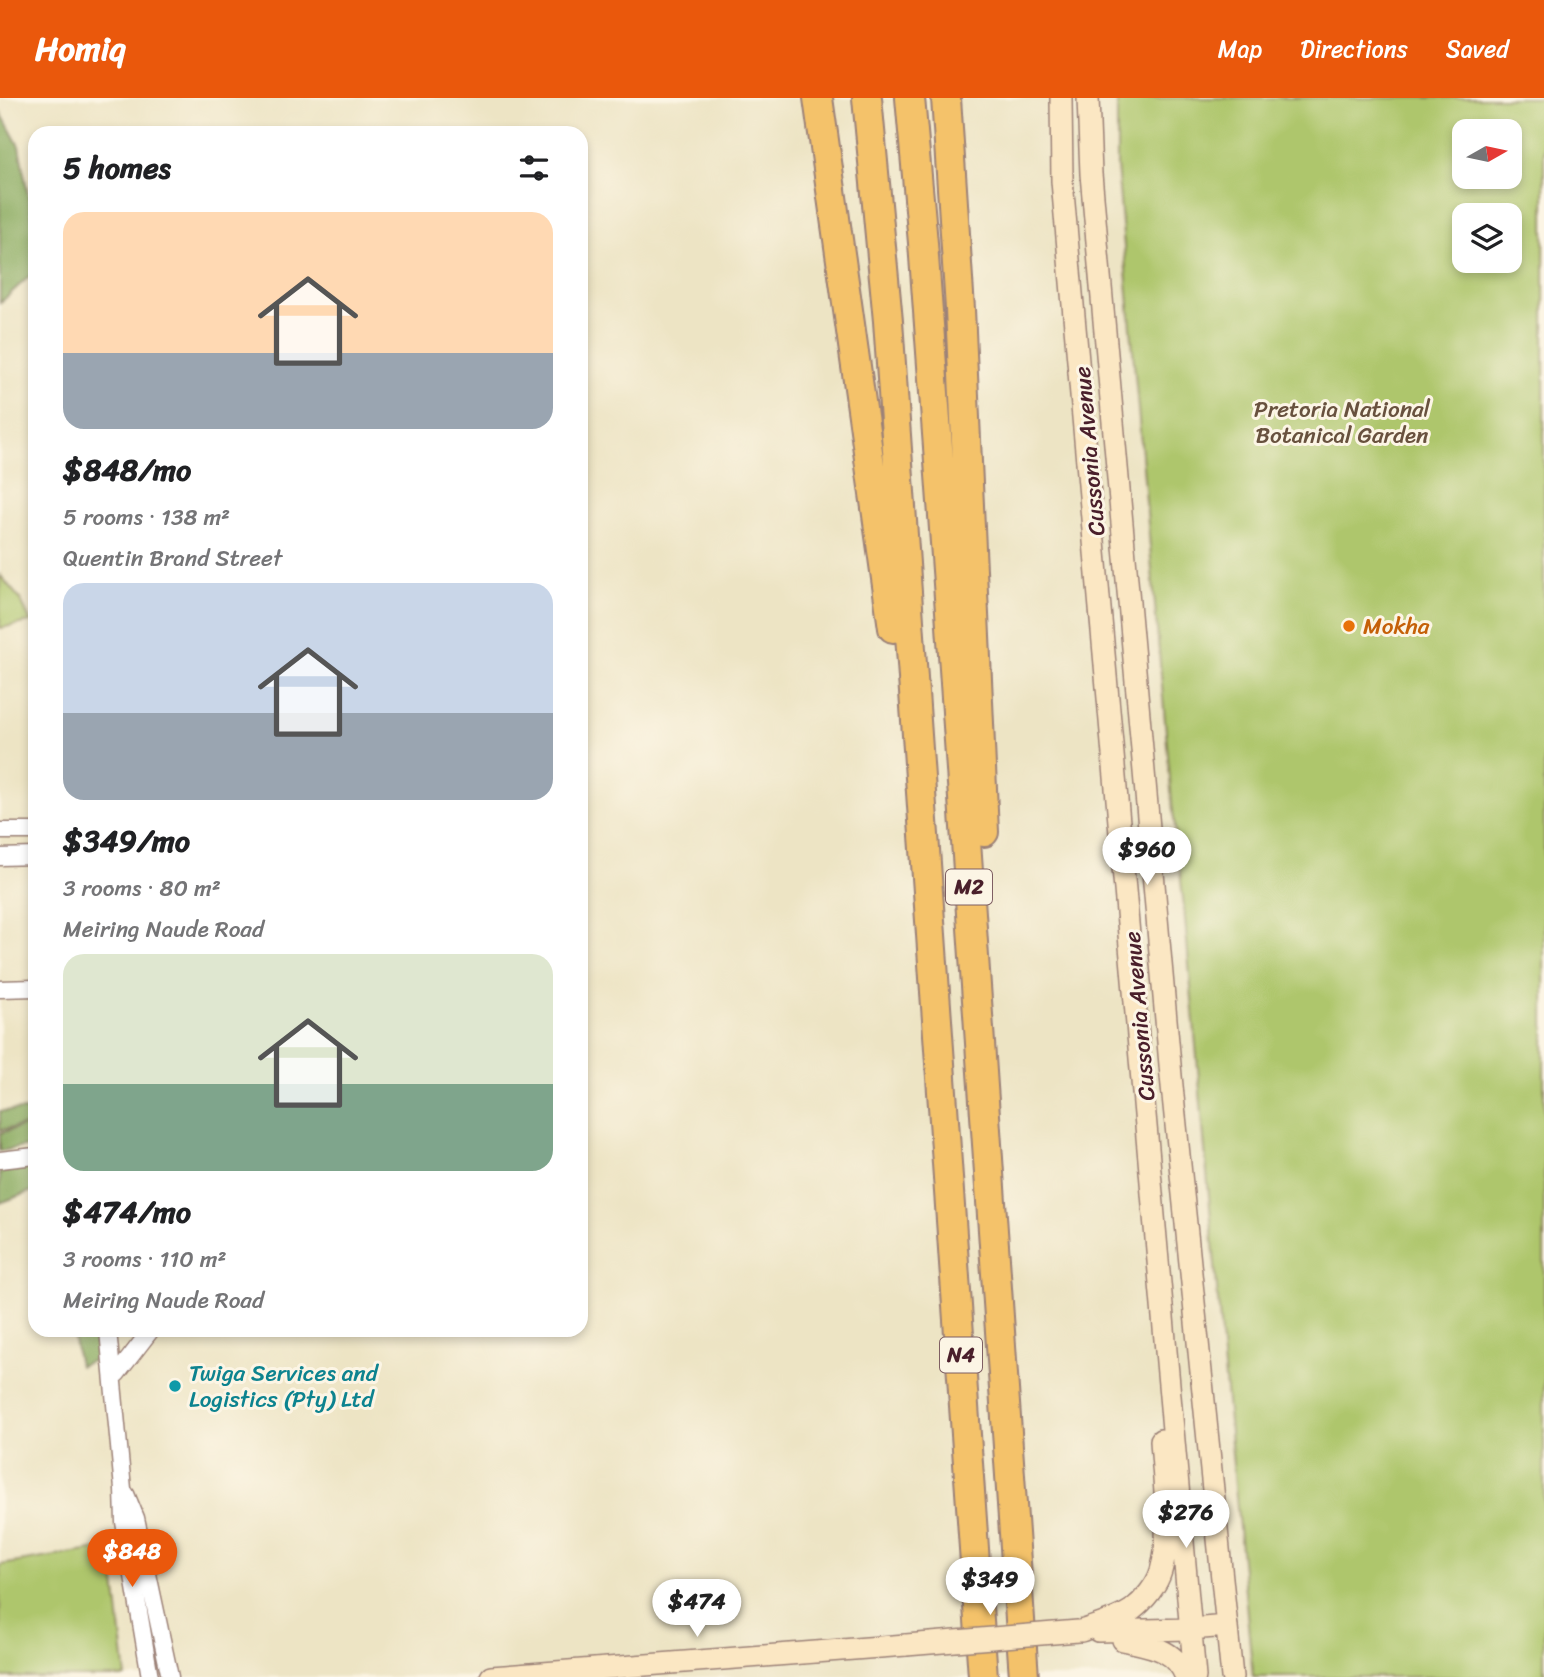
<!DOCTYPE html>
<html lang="en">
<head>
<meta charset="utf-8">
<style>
	body { margin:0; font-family:Sriracha,sans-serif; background:#f6f6f6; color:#202124; height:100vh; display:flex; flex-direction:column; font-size:26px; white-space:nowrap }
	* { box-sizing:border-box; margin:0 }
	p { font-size:23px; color:#757577 }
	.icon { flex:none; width:38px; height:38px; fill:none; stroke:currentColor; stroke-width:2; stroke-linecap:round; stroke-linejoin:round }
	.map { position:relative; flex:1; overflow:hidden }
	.side { position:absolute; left:28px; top:28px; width:560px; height:1211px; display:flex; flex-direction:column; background:#fff; border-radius:21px; box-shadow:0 4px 10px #0003 }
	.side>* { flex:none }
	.needle { width:46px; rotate:81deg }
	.tools { position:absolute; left:1452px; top:21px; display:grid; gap:14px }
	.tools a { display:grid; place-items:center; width:70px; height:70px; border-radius:14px; background:#fff; box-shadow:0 4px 10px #0003; font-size:35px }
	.price { position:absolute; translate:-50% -60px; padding:0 16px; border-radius:24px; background:#fff; color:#222; font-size:23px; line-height:46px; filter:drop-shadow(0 2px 4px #0008) }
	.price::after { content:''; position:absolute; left:50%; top:42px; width:21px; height:16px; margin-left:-10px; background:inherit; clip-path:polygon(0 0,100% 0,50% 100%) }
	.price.current { background:#ea580c; color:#fff }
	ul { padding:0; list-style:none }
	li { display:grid; align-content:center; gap:14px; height:371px; padding:0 35px }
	li span { display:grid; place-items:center; height:217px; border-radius:21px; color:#555 }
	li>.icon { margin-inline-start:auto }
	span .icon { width:126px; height:126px; fill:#fffc; stroke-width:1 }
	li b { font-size:30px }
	h2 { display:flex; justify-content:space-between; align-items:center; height:84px; padding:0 35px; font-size:30px }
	header { display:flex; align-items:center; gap:42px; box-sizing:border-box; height:98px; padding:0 35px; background:#ea580c; color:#fff }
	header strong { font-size:33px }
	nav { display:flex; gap:38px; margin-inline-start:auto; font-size:24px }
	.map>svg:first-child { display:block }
	.green { fill:#aec66c; stroke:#7c724c; stroke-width:2; fill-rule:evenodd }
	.forest { fill:#8aab60; stroke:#6a6546; stroke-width:2 }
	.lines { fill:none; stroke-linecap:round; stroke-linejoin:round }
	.street-casing { stroke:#9c8278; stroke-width:19 }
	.secondary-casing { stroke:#9c8278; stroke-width:24 }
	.highway-casing { stroke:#9c8278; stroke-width:32 }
	.street { stroke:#fff; stroke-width:16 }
	.secondary { stroke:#fbe7c3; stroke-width:21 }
	.highway { stroke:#f4c26a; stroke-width:28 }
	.secondary-bridge-casing { stroke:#9c8278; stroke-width:24; stroke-linecap:butt }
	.secondary-bridge { stroke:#fbe7c3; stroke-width:21 }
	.food-dot { fill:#e8710a; stroke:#fcf5e5; stroke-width:2.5 }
	.culture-dot { fill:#0f9aa8; stroke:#fcf5e5; stroke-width:2.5 }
	.labels { text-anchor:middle; stroke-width:6; stroke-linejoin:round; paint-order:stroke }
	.shield { fill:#fcf5e5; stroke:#7f5f63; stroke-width:2 }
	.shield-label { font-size:21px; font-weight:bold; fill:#4a1f2b }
	.park-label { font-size:23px; fill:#68513e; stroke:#fcf5e5 }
	.street-label { font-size:23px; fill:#4a1f2b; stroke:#fcf5e5 }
	.food-label { font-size:23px; fill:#c56008; stroke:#fcf5e5; text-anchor:start }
	.culture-label { font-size:23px; fill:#0d838f; stroke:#fcf5e5; text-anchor:start }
</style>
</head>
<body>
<header>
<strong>Homiq</strong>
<nav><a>Map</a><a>Directions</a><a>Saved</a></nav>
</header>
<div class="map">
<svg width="1544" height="1579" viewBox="0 0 1544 1579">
	<rect width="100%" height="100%" fill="#fcf5e5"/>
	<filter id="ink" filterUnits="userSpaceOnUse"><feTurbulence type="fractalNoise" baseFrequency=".0143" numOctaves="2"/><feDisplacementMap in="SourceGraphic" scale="14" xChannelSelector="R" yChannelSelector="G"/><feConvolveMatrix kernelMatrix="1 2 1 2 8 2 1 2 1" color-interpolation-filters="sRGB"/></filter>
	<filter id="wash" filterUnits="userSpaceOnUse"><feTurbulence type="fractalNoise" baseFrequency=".00686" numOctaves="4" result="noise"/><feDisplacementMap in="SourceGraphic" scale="28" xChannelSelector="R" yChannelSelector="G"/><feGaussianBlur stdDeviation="1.57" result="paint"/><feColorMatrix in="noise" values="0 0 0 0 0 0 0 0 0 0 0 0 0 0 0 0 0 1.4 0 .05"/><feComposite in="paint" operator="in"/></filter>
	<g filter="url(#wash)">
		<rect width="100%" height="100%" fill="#ede4c4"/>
		<!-- green -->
		<path class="green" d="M1117,0H1544V1579H1253L1224,1271L1184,809L1172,704L1117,68ZM1510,33V79H1465V33ZM1510,117V163H1465V117Z
			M0,477L20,501L31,524L0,530Z
			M111,1449L126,1579H0V1467Z"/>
		<!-- forest -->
		<path class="forest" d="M0,13L19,48L35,134V173L0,205Z
			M30,1012L29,1022L35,1021V1047L0,1053V1035L29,1027L0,1032V1013Z
			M35,1068V1092L0,1105V1074Z
			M72,1232H96L97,1261L79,1268Z"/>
	</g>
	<g filter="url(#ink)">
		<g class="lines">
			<defs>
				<path id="street" d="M0,733H35
					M0,759L35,758
					M0,891L35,890
					M0,1062L35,1058
					M108,1232L123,1391L124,1424L150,1579
					M117,1276L151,1232
					M126,1396L136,1420L170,1579"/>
				<path id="secondary" d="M1061,0L1062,83L1195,1579
					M1088,0L1091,76L1171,978L1232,1579
					M1081,1533C1098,1527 1117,1522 1132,1512C1144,1503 1157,1487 1161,1473C1172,1437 1163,1380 1161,1342
					M1098,1533L1191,1531L1227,1528
					M1123,1542C1149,1548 1175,1550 1186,1579
					M491,1579L906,1547"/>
				<path id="highway" d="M818,0L893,530
					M867,0L888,223L983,1579
					M910,0L923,145L950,513L1024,1579
					M946,0L960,211L984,734"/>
			</defs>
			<!-- street casing -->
			<use href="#street" class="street-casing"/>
			<!-- secondary casing -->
			<use href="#secondary" class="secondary-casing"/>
			<!-- highway casing -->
			<use href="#highway" class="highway-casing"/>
			<!-- street -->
			<use href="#street" class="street"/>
			<!-- secondary -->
			<use href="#secondary" class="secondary"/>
			<!-- highway -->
			<use href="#highway" class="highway"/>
			<defs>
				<path id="secondary-bridge" d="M906,1547L1078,1533"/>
			</defs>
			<!-- secondary-bridge casing -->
			<use href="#secondary-bridge" class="secondary-bridge-casing"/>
			<!-- secondary-bridge -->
			<use href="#secondary-bridge" class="secondary-bridge"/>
		</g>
	</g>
	<!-- markers -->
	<circle class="food-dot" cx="1349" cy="528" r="7"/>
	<circle class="culture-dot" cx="175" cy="1288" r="7"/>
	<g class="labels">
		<!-- shield labels -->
		<g class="shield">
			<rect x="946" y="771.5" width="46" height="35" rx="5"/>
			<rect x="940" y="1239.5" width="42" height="35" rx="5"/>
		</g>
		<g class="shield-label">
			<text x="969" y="796">M2</text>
			<text x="961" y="1264">N4</text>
		</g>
		<!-- park labels -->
		<g class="park-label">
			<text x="1342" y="319">Pretoria National<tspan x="1342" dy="26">Botanical Garden</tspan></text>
		</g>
		<!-- street labels -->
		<g class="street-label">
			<text transform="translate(1089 353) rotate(-95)" y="8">Cussonia Avenue</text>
			<text transform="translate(1139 918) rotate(-95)" y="8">Cussonia Avenue</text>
		</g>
		<!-- food labels -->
		<g class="food-label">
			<text x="1363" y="536">Mokha</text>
		</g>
		<!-- culture labels -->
		<g class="culture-label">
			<text x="189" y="1283">Twiga Services and<tspan x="189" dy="26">Logistics (Pty) Ltd</tspan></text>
		</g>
	</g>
</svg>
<div class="tools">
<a><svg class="needle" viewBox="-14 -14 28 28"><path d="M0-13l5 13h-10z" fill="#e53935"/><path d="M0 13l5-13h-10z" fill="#757577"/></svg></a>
<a><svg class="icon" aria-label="layers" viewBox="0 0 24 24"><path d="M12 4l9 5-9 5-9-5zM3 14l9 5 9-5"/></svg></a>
</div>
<b class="price" style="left:1147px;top:789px">$960</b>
<b class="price" style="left:1186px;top:1452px">$276</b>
<b class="price current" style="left:132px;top:1491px">$848</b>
<b class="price" style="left:990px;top:1519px">$349</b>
<b class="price" style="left:697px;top:1541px">$474</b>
<section class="side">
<h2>5 homes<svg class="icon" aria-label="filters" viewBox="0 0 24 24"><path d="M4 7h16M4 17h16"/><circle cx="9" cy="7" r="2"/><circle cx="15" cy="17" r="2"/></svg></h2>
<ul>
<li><span style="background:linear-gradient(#ffd9b3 65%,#9aa5b1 0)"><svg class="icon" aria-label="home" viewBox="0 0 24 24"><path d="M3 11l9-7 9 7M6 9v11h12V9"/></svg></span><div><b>$848/mo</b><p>5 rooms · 138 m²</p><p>Quentin Brand Street</p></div></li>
<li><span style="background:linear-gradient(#c9d6e8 60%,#9aa5b1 0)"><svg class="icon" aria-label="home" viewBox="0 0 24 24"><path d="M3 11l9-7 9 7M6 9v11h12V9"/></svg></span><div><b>$349/mo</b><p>3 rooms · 80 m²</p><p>Meiring Naude Road</p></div></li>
<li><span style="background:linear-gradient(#dfe7d0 60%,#7fa58c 0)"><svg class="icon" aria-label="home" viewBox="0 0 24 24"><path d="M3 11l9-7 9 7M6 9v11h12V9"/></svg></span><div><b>$474/mo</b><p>3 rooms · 110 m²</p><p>Meiring Naude Road</p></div></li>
</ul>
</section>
</div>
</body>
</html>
